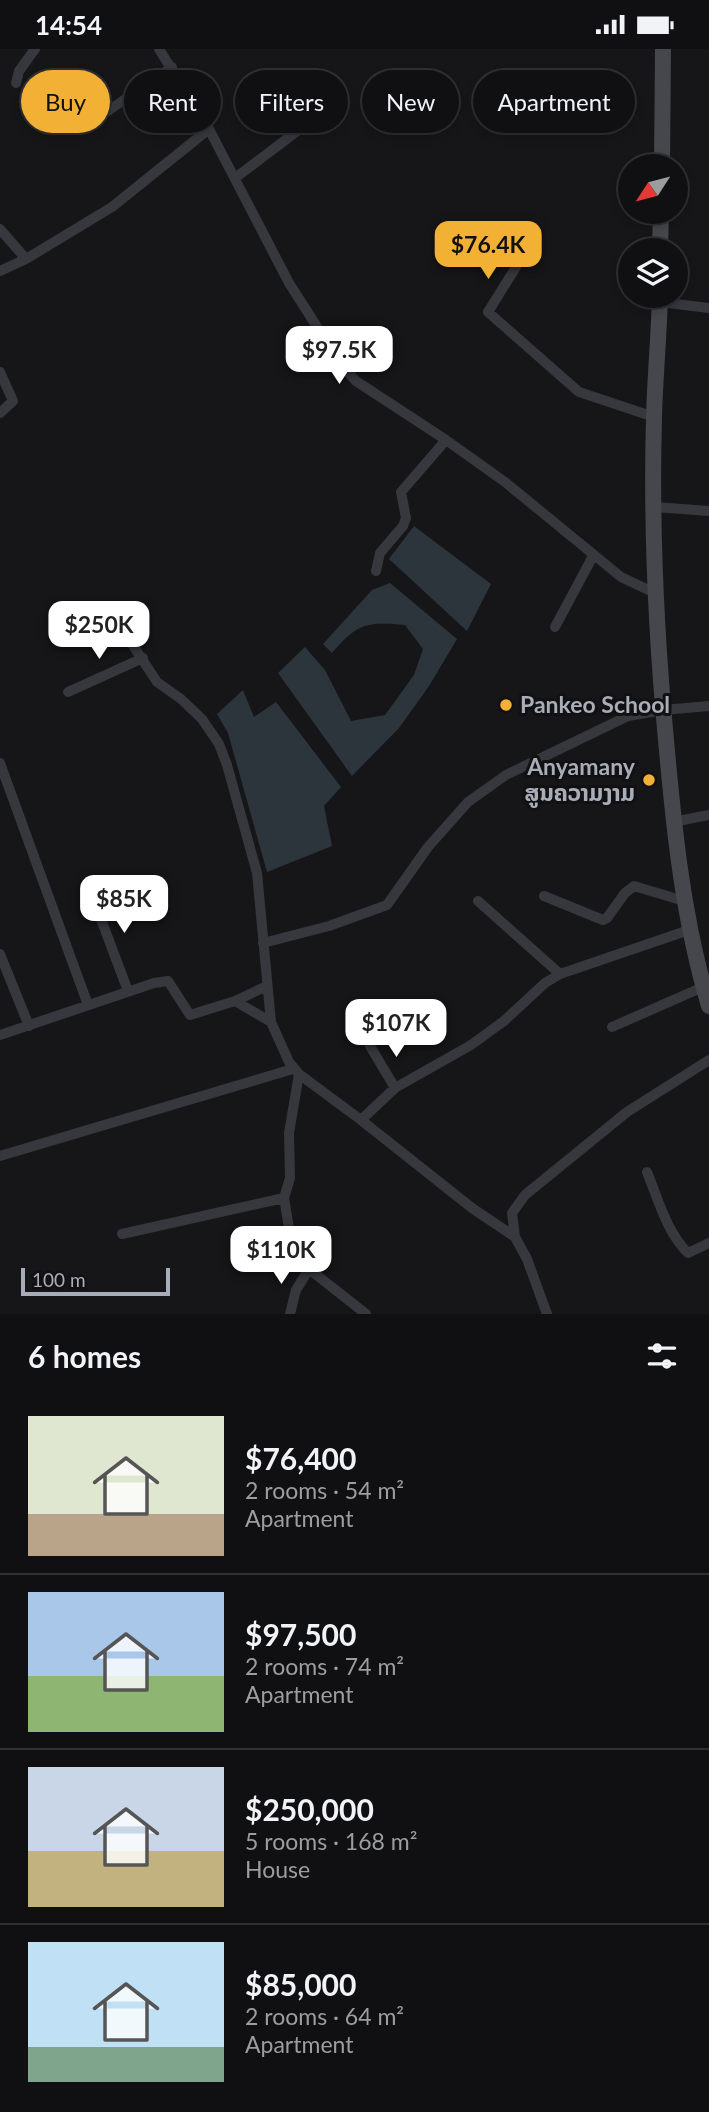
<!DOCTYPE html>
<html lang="en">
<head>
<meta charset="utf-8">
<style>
	body { margin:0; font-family:Lato,"Noto Sans Lao",sans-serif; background:#19191b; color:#f1f3f6; height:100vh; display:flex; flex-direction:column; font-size:26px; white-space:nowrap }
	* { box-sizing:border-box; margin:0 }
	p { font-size:23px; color:#9c9d9f }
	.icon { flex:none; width:38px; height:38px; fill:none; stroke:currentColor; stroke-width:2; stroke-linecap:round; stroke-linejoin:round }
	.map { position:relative; height:1265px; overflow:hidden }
	.sheet { display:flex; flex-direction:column; background:#101012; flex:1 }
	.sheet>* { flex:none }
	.banner { position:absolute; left:21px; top:21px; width:668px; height:63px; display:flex; gap:14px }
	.needle { width:46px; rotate:234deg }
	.controls { position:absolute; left:618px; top:105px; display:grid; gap:14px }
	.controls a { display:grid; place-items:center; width:70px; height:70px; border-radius:50%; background:#101012; box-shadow:0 4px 10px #0003,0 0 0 2px #303032; font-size:35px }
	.scale { position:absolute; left:21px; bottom:18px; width:149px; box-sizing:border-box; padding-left:7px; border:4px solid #a8adb8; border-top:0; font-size:19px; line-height:24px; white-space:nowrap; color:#a8adb8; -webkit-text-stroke:5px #111113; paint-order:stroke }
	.price { position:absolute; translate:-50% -60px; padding:0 16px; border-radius:14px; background:#fff; color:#222; font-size:23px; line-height:46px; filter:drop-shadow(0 2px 4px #0008) }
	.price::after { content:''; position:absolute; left:50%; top:42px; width:21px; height:16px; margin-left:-10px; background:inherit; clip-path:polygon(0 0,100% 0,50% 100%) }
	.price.current { background:#f2b134; color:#111 }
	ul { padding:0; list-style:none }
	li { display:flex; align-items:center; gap:21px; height:175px; padding:0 28px }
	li+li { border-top:2px solid #303032 }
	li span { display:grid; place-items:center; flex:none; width:196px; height:140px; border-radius:0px; color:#555 }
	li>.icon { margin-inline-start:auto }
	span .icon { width:84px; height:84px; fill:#fffc; stroke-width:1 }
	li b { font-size:30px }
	h2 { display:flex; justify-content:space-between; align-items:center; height:84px; padding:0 28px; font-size:30px }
	.tag { padding:0 24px; border-radius:32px; background:#101012; box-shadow:0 4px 10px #0003,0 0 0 2px #303032; font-size:24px; line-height:63px }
	.tag.current { background:#f2b134; color:#111 }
	.status { display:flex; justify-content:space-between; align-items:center; height:49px; padding:0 35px; background:#101012; direction:ltr }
	.status svg { height:19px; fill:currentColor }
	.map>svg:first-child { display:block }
	.water { fill:#2c353c }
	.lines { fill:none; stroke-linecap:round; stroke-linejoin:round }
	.street { stroke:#37383d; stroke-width:10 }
	.secondary { stroke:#45474d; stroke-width:16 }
	.poi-dot { fill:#f2b134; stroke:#111113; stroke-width:2.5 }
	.labels { text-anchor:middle; stroke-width:6; stroke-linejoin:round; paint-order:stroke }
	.poi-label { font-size:23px; font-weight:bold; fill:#a8adb8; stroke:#111113; text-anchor:start }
</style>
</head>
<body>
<div class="status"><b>14:54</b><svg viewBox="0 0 49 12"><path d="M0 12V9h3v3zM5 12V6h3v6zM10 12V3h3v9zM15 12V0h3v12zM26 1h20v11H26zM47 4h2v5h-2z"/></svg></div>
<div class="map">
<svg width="709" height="1265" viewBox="0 0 709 1265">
	<rect width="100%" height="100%" fill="#161618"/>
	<!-- water -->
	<path class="water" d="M414,477L491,535L467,582L389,510Z
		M390,534L457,590L429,637L399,679L352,727L278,624L305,598L325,621L351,672L385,666L414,626L423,600L405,576C366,573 358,574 332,604L323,595L372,541Z
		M243,641L254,668L276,653L341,738L324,757L332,797L267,823L228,684L217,665Z"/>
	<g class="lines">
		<!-- street -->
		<path class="street" d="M159,0L209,80L289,234L342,317L356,332L446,391L505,433L621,528L655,544
			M16,34L19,22L35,0
			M102,66L172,18
			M235,129L341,49
			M0,180L26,210
			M516,218L488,263L579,343L654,368
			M0,222L26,210L112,158L209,80
			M660,253L709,259
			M0,323L13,352L0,364
			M655,458L709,462
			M376,522L380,504L403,477L406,469L401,443L446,391
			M109,560L157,633L181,650L202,670L219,695L227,716L257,824L271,973L289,1013L299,1025L361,1071L472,1159L515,1188L527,1210L547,1265
			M555,578L593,507
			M68,643L143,609
			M0,714L88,956
			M673,773L709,766
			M90,841L128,942
			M544,847L603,871L607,869L625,844L634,837L684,852
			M478,852L560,925
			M263,894L329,877L387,856L428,798L468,753L506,726L628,667L663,661L709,657
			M0,905L29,977
			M235,952L267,937
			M612,978L703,938
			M0,986L154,934L168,932L190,966L235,952L271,973
			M370,997L395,1039
			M299,1025L289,1084L290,1129L284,1149L289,1179L295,1196L309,1220L366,1265
			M361,1071L395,1039L471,996L504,972L545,934L560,925L689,881
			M0,1107L293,1020
			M647,1123C658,1150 667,1184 688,1204L709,1194
			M122,1185L284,1149
			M515,1188L512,1164L525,1146L627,1063L709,1011
			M290,1265L296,1241L309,1220"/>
		<!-- secondary -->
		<path class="secondary" d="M662,117L663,0
			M660,201L661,163
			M660,247C659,287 655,328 654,368C651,476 656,584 666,691C674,781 683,870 709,957"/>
	</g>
	<!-- markers -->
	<g class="poi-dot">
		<circle cx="506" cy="656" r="7"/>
		<circle cx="649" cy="731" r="7"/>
	</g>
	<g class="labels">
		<!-- poi labels -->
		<g class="poi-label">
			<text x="520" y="664">Pankeo School</text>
			<text x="635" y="726" text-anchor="end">Anyamany<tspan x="635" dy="26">ສູນຄວາມງາມ</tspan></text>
		</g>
	</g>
</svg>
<div class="controls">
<a><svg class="needle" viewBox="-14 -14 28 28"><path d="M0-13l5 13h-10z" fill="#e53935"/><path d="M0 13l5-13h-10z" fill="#9c9d9f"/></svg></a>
<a><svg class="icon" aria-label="layers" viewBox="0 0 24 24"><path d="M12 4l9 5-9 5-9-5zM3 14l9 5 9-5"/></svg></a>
</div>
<div class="scale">100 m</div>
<b class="price current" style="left:488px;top:232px">$76.4K</b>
<b class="price" style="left:339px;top:337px">$97.5K</b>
<b class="price" style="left:99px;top:612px">$250K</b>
<b class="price" style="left:124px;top:886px">$85K</b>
<b class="price" style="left:396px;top:1010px">$107K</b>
<b class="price" style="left:281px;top:1237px">$110K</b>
<div class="banner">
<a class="tag current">Buy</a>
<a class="tag">Rent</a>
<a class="tag">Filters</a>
<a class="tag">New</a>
<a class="tag">Apartment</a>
</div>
</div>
<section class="sheet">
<h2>6 homes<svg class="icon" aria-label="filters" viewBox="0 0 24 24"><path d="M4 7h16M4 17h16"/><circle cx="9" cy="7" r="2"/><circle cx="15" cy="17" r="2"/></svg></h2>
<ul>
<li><span style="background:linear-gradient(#dfe7d0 70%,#b9a48a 0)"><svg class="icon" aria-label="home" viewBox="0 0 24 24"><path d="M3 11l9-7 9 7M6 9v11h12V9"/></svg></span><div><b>$76,400</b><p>2 rooms · 54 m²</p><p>Apartment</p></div></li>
<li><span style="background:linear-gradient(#a9c7e8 60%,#8fb573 0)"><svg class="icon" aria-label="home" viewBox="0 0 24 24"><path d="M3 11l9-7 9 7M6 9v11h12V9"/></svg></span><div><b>$97,500</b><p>2 rooms · 74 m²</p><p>Apartment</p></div></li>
<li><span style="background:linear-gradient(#c9d6e8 60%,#c2b280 0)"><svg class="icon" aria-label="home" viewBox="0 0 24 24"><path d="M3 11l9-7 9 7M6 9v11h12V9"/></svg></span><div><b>$250,000</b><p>5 rooms · 168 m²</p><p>House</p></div></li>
<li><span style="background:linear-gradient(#bfe0f5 75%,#7fa58c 0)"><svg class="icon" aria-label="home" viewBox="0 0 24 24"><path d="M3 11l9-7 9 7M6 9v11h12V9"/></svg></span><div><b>$85,000</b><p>2 rooms · 64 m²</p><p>Apartment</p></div></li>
</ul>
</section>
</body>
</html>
